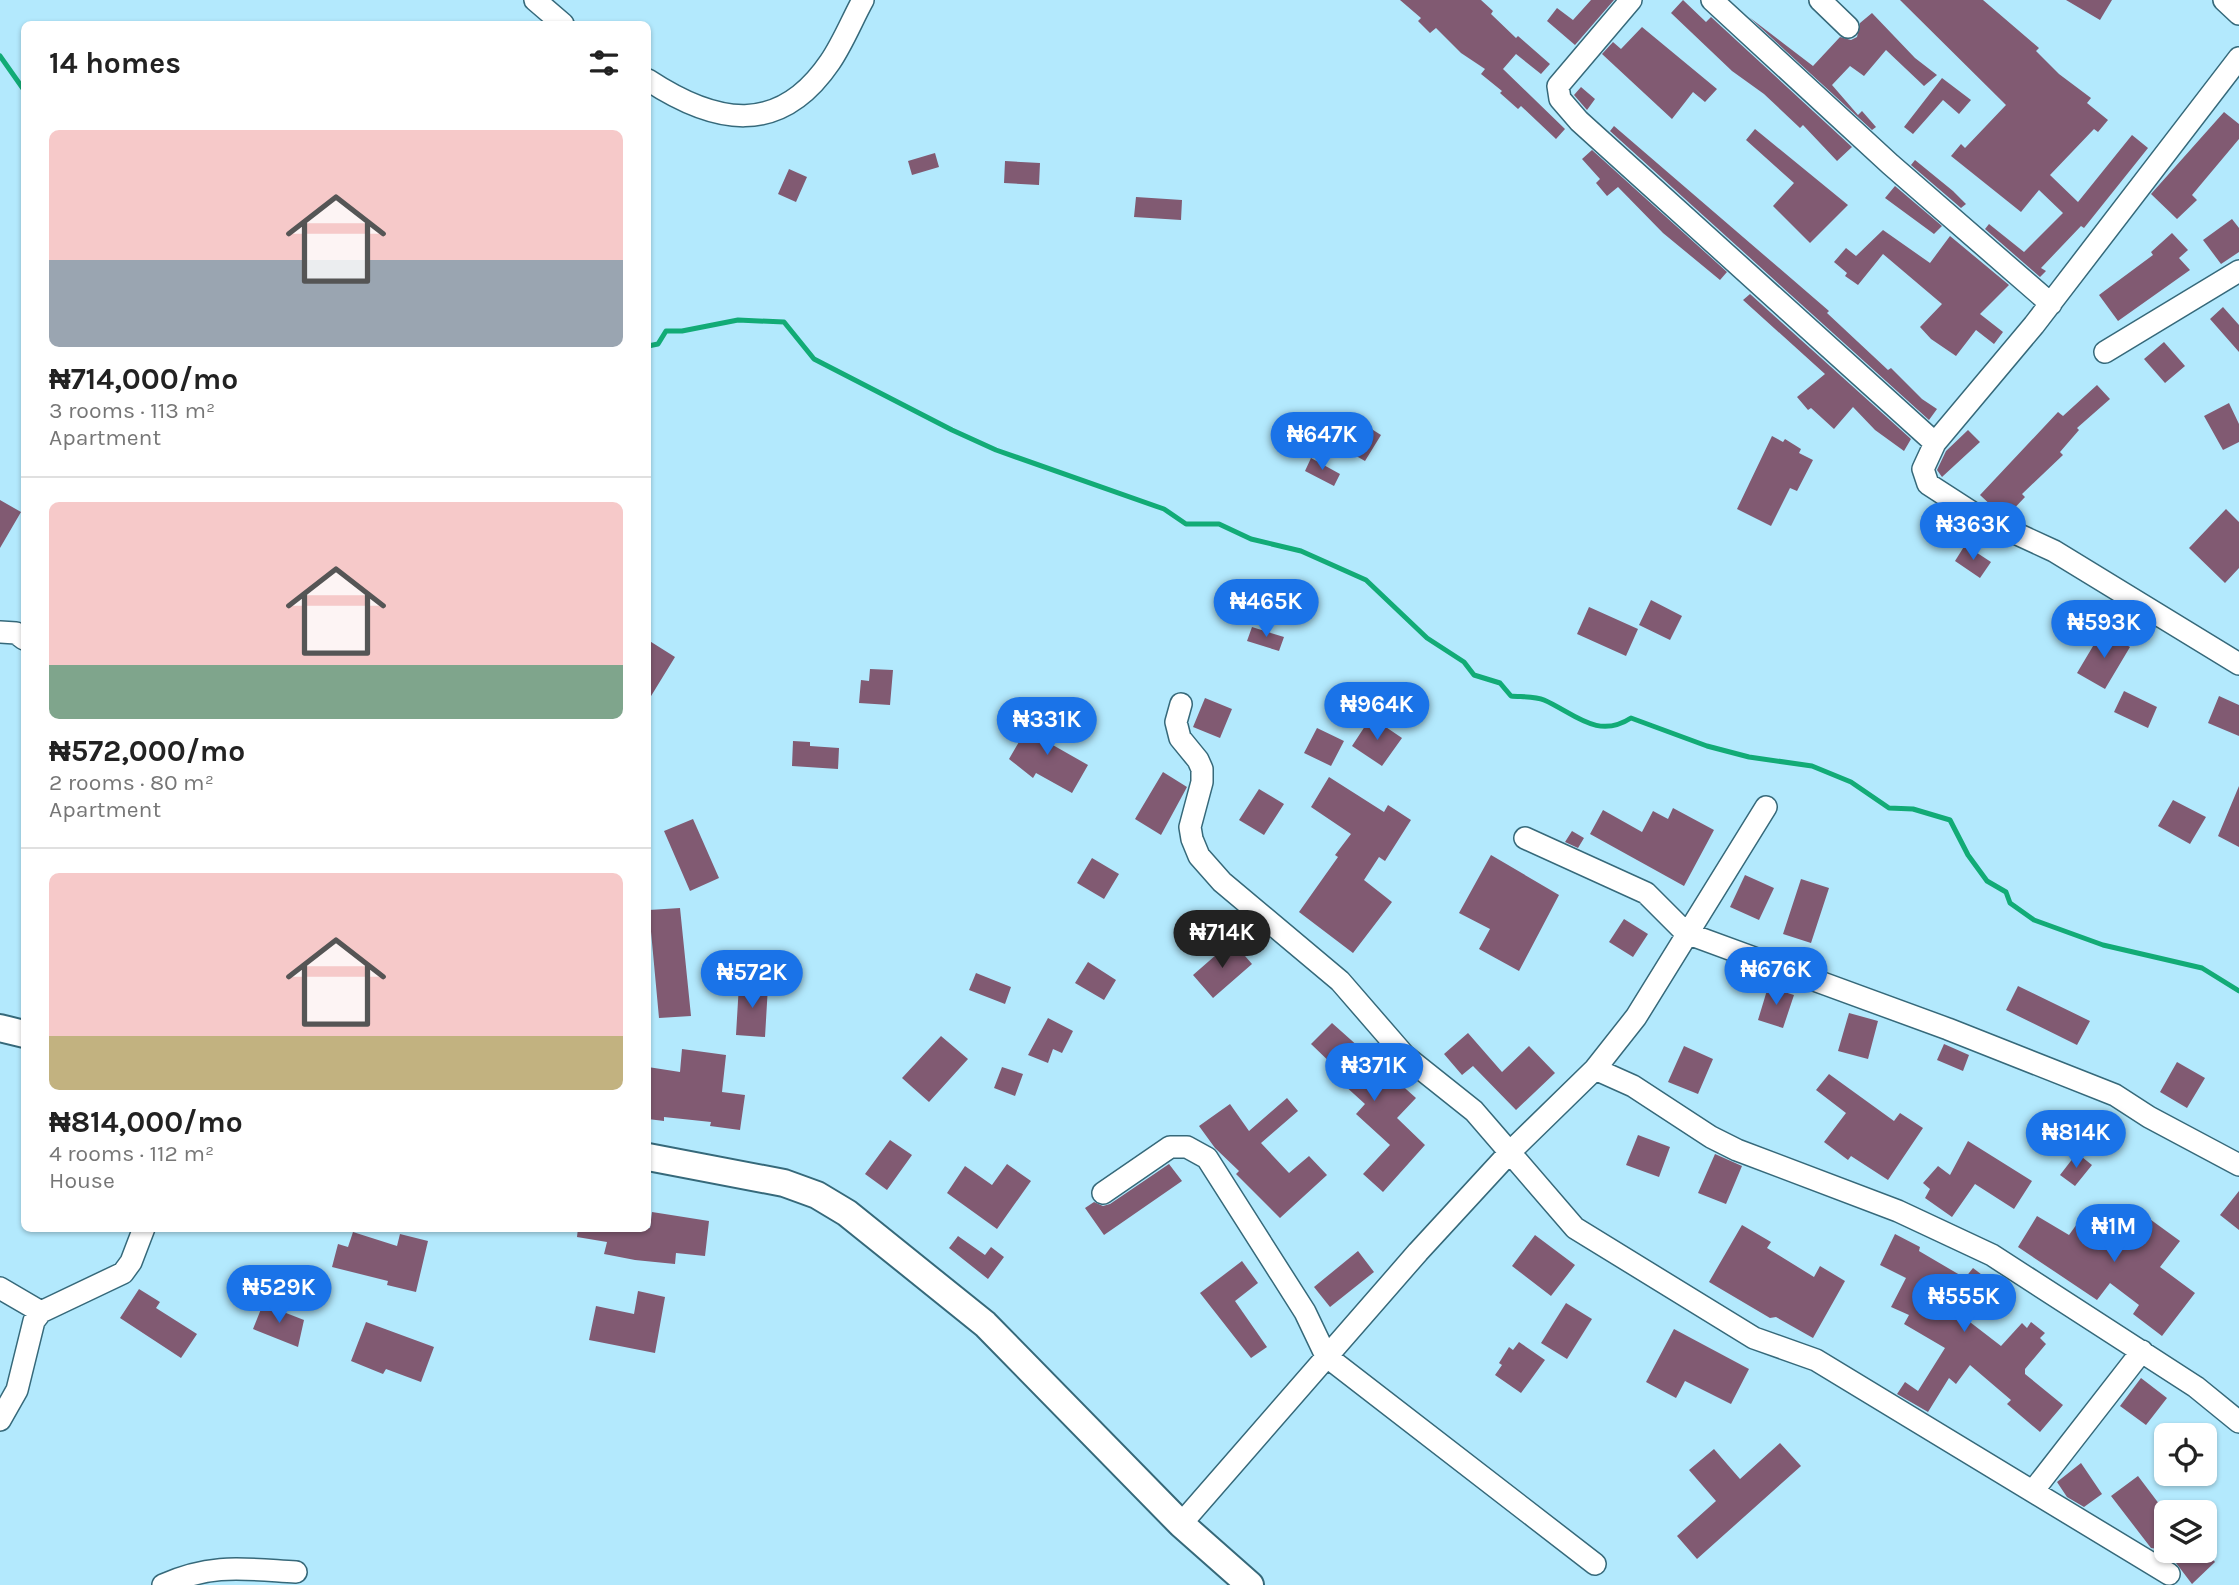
<!DOCTYPE html>
<html lang="en">
<head>
<meta charset="utf-8">
<style>
	body { margin:0; font-family:Karla,sans-serif; background:#f6f6f6; color:#222; height:100vh; display:flex; flex-direction:column; font-size:26px; white-space:nowrap }
	* { box-sizing:border-box; margin:0 }
	p { font-size:23px; color:#767676 }
	.icon { flex:none; width:38px; height:38px; fill:none; stroke:currentColor; stroke-width:2; stroke-linecap:round; stroke-linejoin:round }
	.map { position:relative; flex:1; overflow:hidden }
	.panel { position:absolute; left:21px; top:21px; width:630px; height:1211px; display:flex; flex-direction:column; background:#fff; border-radius:10px; box-shadow:0 2px 5px #0004 }
	.panel>* { flex:none }
	.tools { position:absolute; left:2154px; top:1423px; display:grid; gap:14px }
	.tools a { display:grid; place-items:center; width:63px; height:63px; border-radius:10px; background:#fff; box-shadow:0 2px 5px #0004; font-size:35px }
	.price { position:absolute; translate:-50% -60px; padding:0 16px; border-radius:24px; background:#1a73e8; color:#fff; font-size:23px; line-height:46px; filter:drop-shadow(0 2px 4px #0008) }
	.price::after { content:''; position:absolute; left:50%; top:42px; width:21px; height:16px; margin-left:-10px; background:inherit; clip-path:polygon(0 0,100% 0,50% 100%) }
	.price.current { background:#222; color:#fff }
	ul { padding:0; list-style:none }
	li { display:grid; align-content:center; gap:14px; height:371px; padding:0 28px }
	li+li { border-top:2px solid #e0e0e0 }
	li span { display:grid; place-items:center; height:217px; border-radius:10px; color:#555 }
	li>.icon { margin-inline-start:auto }
	span .icon { width:126px; height:126px; fill:#fffc; stroke-width:1 }
	li b { font-size:30px }
	h2 { display:flex; justify-content:space-between; align-items:center; height:84px; padding:0 28px; font-size:30px }
	.map>svg:first-child { display:block }
	.lines { fill:none; stroke-linecap:round; stroke-linejoin:round }
	.stream { stroke:#12ab76; stroke-width:5 }
	.building { fill:#815a72 }
	.minor-casing { stroke:#36697a; stroke-width:24 }
	.tertiary-casing { stroke:#36697a; stroke-width:30 }
	.minor { stroke:#fff; stroke-width:21 }
	.tertiary { stroke:#fff; stroke-width:26 }
</style>
</head>
<body>
<div class="map">
<svg width="2239" height="1585" viewBox="0 0 2239 1585">
	<rect width="100%" height="100%" fill="#b3e9fd"/>
	<g class="lines">
		<!-- stream -->
		<path class="stream" d="M0,56L24,90
			M648,346L658,344L666,331H682L738,320L784,322L814,359L952,430L996,450L1164,509L1186,524H1219L1251,539L1301,551L1366,580L1427,638L1464,662L1474,675L1500,683L1511,696C1521,697 1535,696 1544,700C1574,713 1597,740 1631,718L1707,746L1749,757L1812,766L1851,782L1889,808L1913,809L1950,820L1968,855L1987,881L2006,892L2010,903L2034,920L2103,945L2202,968L2239,991"/>
	</g>
	<!-- building -->
	<path class="building" d="M1400,0H1481L1493,11L1491,14L1516,38L1518,36L1550,64L1541,74L1516,54L1503,69L1565,129L1556,139L1521,106L1518,109L1500,93L1502,91L1481,74L1485,69L1461,53L1436,28L1430,33L1418,21L1421,18Z
		M1591,0H1614L1575,45L1547,21L1557,8L1573,20Z
		M1683,0L1706,22L1711,17L1852,147L1837,161L1803,125L1800,128L1764,94L1732,71L1671,13Z
		M1900,0H1983L2039,48L2036,51L2059,74L2091,98L2087,103L2108,120L2098,132L2094,129L2050,175L2078,202L2132,135L2148,148L2084,228L2081,226L2041,268L2046,271L2040,277L1985,229L1989,224L2024,252L2063,213L2039,190L2021,212L1951,156L1961,144L1965,148L2006,105Z
		M2066,0H2112L2100,20Z
		M1872,13L1915,58L1937,75L1924,86L1886,50L1864,76L1850,66L1832,85L1858,115L1862,111L1876,127L1872,130L1749,17L1813,66L1840,37L1851,40L1857,37L1860,23Z
		M1642,27L1717,89L1705,102L1693,92L1672,119L1602,54L1613,42L1621,49Z
		M1942,78L1971,100L1959,114L1943,100L1913,134L1904,127Z
		M1581,87L1595,99L1587,110L1574,95Z
		M2224,112L2239,124V139L2192,195L2197,200L2177,219L2151,194Z
		M1614,126L1829,311L1827,313L1888,370L1891,368L1922,399L1937,409L1929,420L1610,131Z
		M1755,129L1848,205L1810,243L1773,206L1794,183L1746,140Z
		M1592,150L1727,272L1720,280L1663,233L1618,187L1607,196L1596,183L1600,179L1582,159Z
		M935,153L939,167L912,175L908,161Z
		M1915,160L1953,191L1966,204L1961,208L1911,165Z
		M1005,161L1040,163L1039,185L1004,183Z
		M789,169L807,177L796,202L778,194Z
		M1895,186L1942,226L1934,234L1885,198Z
		M1136,197L1182,200L1181,220L1134,217Z
		M2232,219L2239,228V252L2221,264L2203,240Z
		M1883,230L1930,263L1950,236L2009,285L1980,314L2003,332L1994,344L1976,330L1956,356L1931,339L1920,327L1942,304L1883,254L1858,285L1845,276L1847,273L1834,262L1846,248L1856,256Z
		M2172,233L2188,250L2179,258L2190,270L2118,321L2099,295L2153,255L2151,252Z
		M1750,294L1911,439L1904,451L1875,430L1853,407L1834,429L1811,408L1808,410L1797,397L1825,374L1743,300Z
		M2223,307L2239,325V352L2210,319Z
		M2164,342L2185,366L2165,383L2144,359Z
		M2097,385L2110,399L2077,428L2079,430L2060,452L2063,455L2022,494L2025,497L2008,515L1995,509L1980,495L2058,412L2063,416Z
		M2229,403L2239,424V442L2223,450L2204,416Z
		M1362,423L1381,435L1365,461L1344,449Z
		M1968,430L1980,442L1942,477L1937,470L1946,451Z
		M1772,436L1783,442L1785,439L1801,449L1799,453L1813,460L1797,491L1790,488L1771,526L1737,509Z
		M1311,458L1340,474L1334,486L1305,471Z
		M0,500L21,512L0,548Z
		M2226,509L2239,522V568L2225,583L2189,548Z
		M1965,545L1991,562L1980,578L1955,561Z
		M1651,600L1682,616L1670,640L1639,625Z
		M1589,607L1638,629L1626,656L1577,634Z
		M1252,627L1284,637L1279,651L1247,641Z
		M2102,631L2130,647L2105,689L2077,673Z
		M648,640L675,657L648,701Z
		M870,669L893,670L890,705L859,703L861,680L869,681Z
		M2124,691L2157,707L2148,728L2114,712Z
		M2219,696L2239,705V736L2208,723Z
		M1205,698L1232,709L1220,738L1193,727Z
		M1034,716L1059,730L1051,744L1088,765L1072,793L1036,773L1033,778L1009,759Z
		M1371,717L1402,738L1382,766L1352,746Z
		M1317,728L1344,741L1331,766L1304,753Z
		M793,741L810,742V746L839,748L838,769L792,766Z
		M1163,772L1187,787L1161,835L1135,819Z
		M1329,777L1384,812L1388,805L1411,820L1385,861L1379,857L1364,880L1392,902L1353,953L1299,912L1338,857L1335,855L1351,834L1311,807Z
		M2239,786V847L2218,836Z
		M1259,789L1284,804L1264,835L1239,820Z
		M2173,800L2206,817L2190,844L2158,826Z
		M1673,808L1714,830L1684,886L1590,834L1603,810L1642,832L1653,811L1668,819Z
		M693,819L719,878L690,891L664,831Z
		M1572,831L1584,838L1578,848L1565,842Z
		M1491,855L1559,895L1519,971L1479,949L1490,929L1459,913Z
		M1092,858L1119,874L1104,899L1077,883Z
		M1745,875L1774,888L1759,920L1730,907Z
		M1801,879L1829,888L1811,943L1783,934Z
		M680,908L691,1016L659,1018L649,910Z
		M1624,919L1648,934L1633,957L1609,942Z
		M1232,941L1252,964L1213,998L1193,975Z
		M1088,962L1116,980L1104,1000L1075,983Z
		M976,973L1011,987L1005,1004L969,990Z
		M739,984L768,986L765,1037L736,1035Z
		M2018,986L2090,1021L2077,1045L2006,1010Z
		M1768,987L1794,995L1783,1028L1758,1020Z
		M1849,1013L1878,1021L1868,1059L1838,1051Z
		M1048,1018L1073,1031L1062,1053L1053,1049L1048,1063L1028,1055Z
		M1332,1023L1416,1098L1397,1118L1425,1145L1383,1192L1363,1174L1390,1145L1356,1114L1365,1104L1332,1074L1337,1069L1311,1044Z
		M1468,1033L1502,1072L1529,1046L1555,1073L1516,1110L1473,1066L1462,1075L1444,1054Z
		M941,1036L968,1059L929,1102L902,1078Z
		M1944,1044L1969,1055L1963,1071L1937,1060Z
		M1684,1046L1713,1059L1698,1094L1668,1082Z
		M682,1049L726,1055L722,1092L745,1095L740,1130L710,1126L711,1122L664,1117V1121L648,1119V1067L680,1072Z
		M2177,1062L2205,1078L2187,1108L2160,1092Z
		M1002,1067L1023,1074L1015,1096L994,1088Z
		M1829,1074L1894,1121L1900,1113L1923,1128L1888,1180L1851,1156L1848,1160L1824,1142L1846,1113L1816,1090Z
		M1287,1098L1298,1111L1261,1143L1289,1173L1309,1156L1327,1175L1280,1218L1236,1174L1239,1171L1215,1148L1199,1126L1230,1104L1249,1131Z
		M1638,1135L1670,1147L1659,1177L1626,1165Z
		M890,1140L912,1155L887,1190L865,1174Z
		M1968,1141L2032,1181L2014,1209L1975,1184L1952,1217L1925,1198L1930,1189L1923,1183L1938,1166L1950,1175Z
		M2077,1153L2092,1165L2075,1186L2060,1175Z
		M1715,1154L1742,1166L1726,1204L1698,1193Z
		M1007,1164L1031,1181L997,1229L947,1193L965,1166L992,1185Z
		M1169,1164L1182,1181L1104,1235L1085,1208L1094,1202L1103,1206L1110,1204Z
		M2239,1191V1230L2220,1215Z
		M2087,1210L2129,1240L2147,1217L2180,1241L2160,1267L2195,1293L2162,1336L2133,1314L2139,1305L2110,1283L2097,1300L2018,1247L2037,1216L2069,1235Z
		M652,1212L709,1221L705,1256L676,1253L675,1264L635,1260L604,1254L607,1242L577,1237L578,1228H650Z
		M1742,1225L1771,1242L1767,1248L1814,1277L1820,1266L1845,1281L1813,1338L1776,1317L1770,1318L1709,1282Z
		M353,1232L397,1246L400,1234L428,1241L416,1292L387,1285L388,1281L332,1267L338,1244L348,1247Z
		M1895,1234L1920,1247L1919,1251L1965,1278L1973,1268L1994,1284L1966,1319L2001,1346L2022,1323L2027,1328L2031,1322L2045,1333L2040,1338L2046,1344L2025,1369V1374L2063,1405L2040,1432L2007,1404L2011,1400L1970,1365L1956,1384L1949,1378L1928,1412L1897,1394L1905,1382L1918,1391L1945,1348L1904,1324L1909,1315L1891,1307L1906,1278L1880,1265Z
		M1535,1235L1575,1265L1551,1296L1512,1266Z
		M958,1236L985,1255L991,1247L1004,1257L988,1279L949,1248Z
		M1358,1251L1374,1272L1330,1307L1314,1287Z
		M1242,1261L1258,1283L1235,1301L1267,1347L1251,1358L1200,1293Z
		M139,1289L160,1302L156,1308L197,1334L181,1358L120,1318Z
		M638,1291L665,1297L655,1353L589,1340L596,1306L634,1314Z
		M1566,1303L1592,1319L1567,1359L1541,1343Z
		M263,1304L304,1320L298,1347L253,1329Z
		M366,1322L434,1347L421,1382L386,1369L383,1374L351,1361Z
		M1674,1329L1749,1369L1731,1404L1685,1381L1676,1398L1646,1382Z
		M1519,1342L1545,1360L1521,1393L1495,1375L1502,1365L1499,1363L1509,1347L1513,1350Z
		M2141,1378L2167,1398L2146,1425L2120,1406Z
		M1780,1443L1801,1466L1697,1559L1677,1536L1716,1501L1689,1470L1714,1449L1740,1479Z
		M2081,1463L2102,1494L2084,1507L2067,1497L2057,1482Z
		M2138,1476L2166,1513V1550H2205L2215,1562L2192,1584L2176,1563L2158,1549L2151,1548L2111,1496Z"/>
	<g class="lines">
		<defs>
			<path id="minor" d="M535,0L563,24
				M1631,0L1558,86L1560,99L1579,121L1935,443
				M1712,0L1890,164L2051,304
				M1820,0L1848,27
				M2224,0L2239,14
				M2239,58L2034,325L1935,443L1923,469L1928,484L1976,515L2054,551L2239,664
				M648,80C715,124 779,137 830,62C843,43 852,20 863,0
				M2105,352L2239,271
				M0,632L16,633L24,639
				M1181,704L1176,722L1180,738L1198,760L1202,769V782L1190,827L1192,839L1199,856L1222,882L1340,981L1405,1056L1474,1111L1575,1228L1754,1338L1816,1360L2169,1574
				M1525,838L1646,893L1686,933L1948,1029L2115,1095L2149,1117L2239,1165
				M1595,1069L1633,1086L1711,1137L1737,1150L1898,1211L1992,1255L2196,1387L2239,1422
				M1103,1193L1170,1147H1187L1207,1158L1305,1312L1326,1356L1595,1564
				M0,1288L41,1312
				M0,1420L17,1390L34,1321L41,1312L123,1273L131,1262L144,1228
				M2033,1491L2142,1351
				M1181,1524L1418,1252L1511,1151L1595,1069L1636,1017L1766,807
				M163,1585C212,1563 244,1569 296,1572"/>
			<path id="tertiary" d="M0,1028L24,1034
				M648,1157L784,1183L817,1195L847,1213L985,1324L1181,1524L1250,1585"/>
		</defs>
		<!-- minor casing -->
		<use href="#minor" class="minor-casing"/>
		<!-- tertiary casing -->
		<use href="#tertiary" class="tertiary-casing"/>
		<!-- minor -->
		<use href="#minor" class="minor"/>
		<!-- tertiary -->
		<use href="#tertiary" class="tertiary"/>
	</g>
</svg>
<div class="tools">
<a><svg class="icon" aria-label="locate" viewBox="0 0 24 24"><circle cx="12" cy="12" r="6"/><path d="M12 2v4M12 18v4M2 12h4M18 12h4"/></svg></a>
<a><svg class="icon" aria-label="layers" viewBox="0 0 24 24"><path d="M12 4l9 5-9 5-9-5zM3 14l9 5 9-5"/></svg></a>
</div>
<b class="price" style="left:1322px;top:472px">₦647K</b>
<b class="price" style="left:1973px;top:562px">₦363K</b>
<b class="price" style="left:1266px;top:639px">₦465K</b>
<b class="price" style="left:2104px;top:660px">₦593K</b>
<b class="price" style="left:1377px;top:742px">₦964K</b>
<b class="price" style="left:1047px;top:757px">₦331K</b>
<b class="price current" style="left:1222px;top:970px">₦714K</b>
<b class="price" style="left:1776px;top:1007px">₦676K</b>
<b class="price" style="left:752px;top:1010px">₦572K</b>
<b class="price" style="left:1374px;top:1103px">₦371K</b>
<b class="price" style="left:2076px;top:1170px">₦814K</b>
<b class="price" style="left:2114px;top:1264px">₦1M</b>
<b class="price" style="left:279px;top:1325px">₦529K</b>
<b class="price" style="left:1964px;top:1334px">₦555K</b>
<section class="panel">
<h2>14 homes<svg class="icon" aria-label="filters" viewBox="0 0 24 24"><path d="M4 7h16M4 17h16"/><circle cx="9" cy="7" r="2"/><circle cx="15" cy="17" r="2"/></svg></h2>
<ul>
<li><span style="background:linear-gradient(#f6c9c9 60%,#9aa5b1 0)"><svg class="icon" aria-label="home" viewBox="0 0 24 24"><path d="M3 11l9-7 9 7M6 9v11h12V9"/></svg></span><div><b>₦714,000/mo</b><p>3 rooms · 113 m²</p><p>Apartment</p></div></li>
<li><span style="background:linear-gradient(#f6c9c9 75%,#7fa58c 0)"><svg class="icon" aria-label="home" viewBox="0 0 24 24"><path d="M3 11l9-7 9 7M6 9v11h12V9"/></svg></span><div><b>₦572,000/mo</b><p>2 rooms · 80 m²</p><p>Apartment</p></div></li>
<li><span style="background:linear-gradient(#f6c9c9 75%,#c2b280 0)"><svg class="icon" aria-label="home" viewBox="0 0 24 24"><path d="M3 11l9-7 9 7M6 9v11h12V9"/></svg></span><div><b>₦814,000/mo</b><p>4 rooms · 112 m²</p><p>House</p></div></li>
</ul>
</section>
</div>
</body>
</html>
